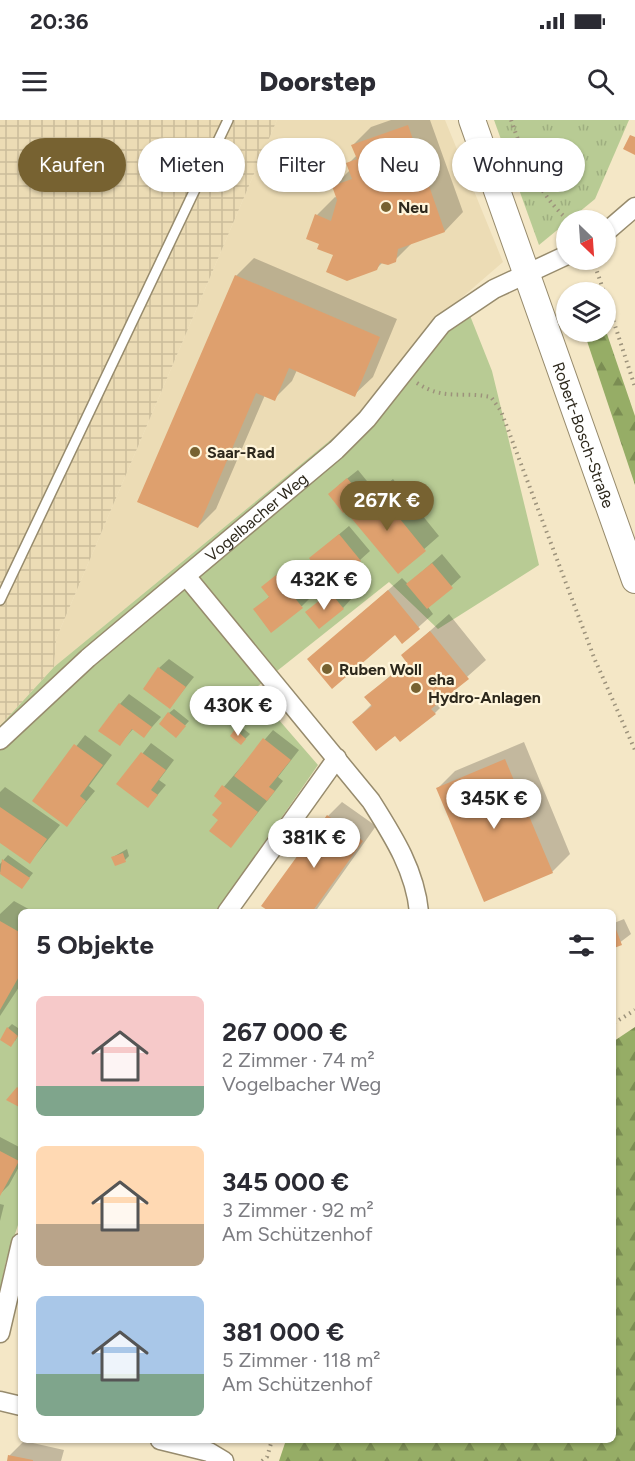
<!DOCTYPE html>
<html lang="de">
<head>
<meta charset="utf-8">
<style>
	body { margin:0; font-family:Figtree,sans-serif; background:#f7f7f7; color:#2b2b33; height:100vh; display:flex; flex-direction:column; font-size:22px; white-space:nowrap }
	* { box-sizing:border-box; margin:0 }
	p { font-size:20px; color:#7c7c81 }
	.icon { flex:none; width:33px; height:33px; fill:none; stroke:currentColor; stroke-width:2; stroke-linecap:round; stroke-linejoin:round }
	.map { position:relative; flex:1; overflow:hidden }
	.sheet { position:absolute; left:18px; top:789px; width:598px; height:534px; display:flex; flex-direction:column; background:#fff; border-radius:9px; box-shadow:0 2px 4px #0004 }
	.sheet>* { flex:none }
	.banner { position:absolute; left:18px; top:18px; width:600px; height:54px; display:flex; gap:12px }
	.needle { width:39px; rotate:155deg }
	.tools { position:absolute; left:556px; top:90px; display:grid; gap:12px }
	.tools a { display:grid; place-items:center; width:60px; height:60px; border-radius:50%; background:#fff; box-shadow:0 2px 4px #0004; font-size:30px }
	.price { position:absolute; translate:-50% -51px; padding:0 14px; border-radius:21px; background:#fff; color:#222; font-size:20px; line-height:39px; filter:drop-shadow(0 2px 3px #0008) }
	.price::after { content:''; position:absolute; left:50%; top:36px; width:18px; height:14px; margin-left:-9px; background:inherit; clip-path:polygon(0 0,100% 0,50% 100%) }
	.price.active { background:#776231; color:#fff }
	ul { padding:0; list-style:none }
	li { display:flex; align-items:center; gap:18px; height:150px; padding:0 18px }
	li span { display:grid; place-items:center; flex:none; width:168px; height:120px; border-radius:9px; color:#555 }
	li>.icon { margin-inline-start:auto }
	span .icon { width:72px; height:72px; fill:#fffc; stroke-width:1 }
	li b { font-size:26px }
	h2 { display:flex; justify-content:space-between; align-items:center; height:72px; padding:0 18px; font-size:26px }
	.pill { padding:0 21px; border-radius:27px; background:#fff; box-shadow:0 2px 4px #0004; font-size:21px; line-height:54px }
	.pill.active { background:#776231; color:#fff }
	.status { display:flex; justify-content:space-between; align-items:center; height:42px; padding:0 30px; background:#fff; direction:ltr }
	.status svg { height:16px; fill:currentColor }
	header { display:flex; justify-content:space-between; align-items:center; height:78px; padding:0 18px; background:#fff; font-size:27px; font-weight:800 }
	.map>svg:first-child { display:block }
	.built { fill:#ecdcb5 }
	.industrial { fill:url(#industrial-grid) }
	.grass { fill:url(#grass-tufts) }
	.forest { fill:url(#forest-firs) }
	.park { fill:#b8cb94 }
	.shadow { fill:#0003 }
	.building { fill:#dea06e }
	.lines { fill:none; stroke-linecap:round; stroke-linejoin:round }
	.lane-casing { stroke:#978b6d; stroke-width:12 }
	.street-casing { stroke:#978b6d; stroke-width:21 }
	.secondary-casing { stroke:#978b6d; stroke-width:28 }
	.path { stroke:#9c927b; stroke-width:4; stroke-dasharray:1.5 4.5; stroke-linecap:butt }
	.lane { stroke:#fff; stroke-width:9 }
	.street { stroke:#fff; stroke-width:18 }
	.secondary { stroke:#fff; stroke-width:26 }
	.poi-dot { fill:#776231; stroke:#fff5da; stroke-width:2 }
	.labels { text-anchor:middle; stroke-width:4.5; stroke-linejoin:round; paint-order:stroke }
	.poi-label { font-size:16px; font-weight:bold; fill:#2d281c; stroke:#fff5da; text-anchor:start }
	.street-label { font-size:16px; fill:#2d281c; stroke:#fff5da }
</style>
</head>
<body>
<div class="status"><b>20:36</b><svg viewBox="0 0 49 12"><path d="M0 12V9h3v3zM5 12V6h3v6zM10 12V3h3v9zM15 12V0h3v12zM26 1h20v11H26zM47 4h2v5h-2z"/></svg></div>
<header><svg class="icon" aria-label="menu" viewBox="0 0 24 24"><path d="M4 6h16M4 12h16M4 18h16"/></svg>Doorstep<svg class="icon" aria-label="search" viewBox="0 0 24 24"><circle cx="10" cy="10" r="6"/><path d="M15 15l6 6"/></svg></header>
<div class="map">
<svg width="635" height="1341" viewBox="0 0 635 1341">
	<defs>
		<pattern id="industrial-grid" width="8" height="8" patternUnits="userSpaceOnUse" patternTransform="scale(1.5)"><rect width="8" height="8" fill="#ecdcb5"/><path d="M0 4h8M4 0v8" fill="none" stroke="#cbbd9b"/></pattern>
		<pattern id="grass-tufts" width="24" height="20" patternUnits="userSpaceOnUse" patternTransform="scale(1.5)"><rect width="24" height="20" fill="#b8cb94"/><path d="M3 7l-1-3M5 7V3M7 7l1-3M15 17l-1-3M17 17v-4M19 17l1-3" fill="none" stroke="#9eae7f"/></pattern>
		<pattern id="forest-firs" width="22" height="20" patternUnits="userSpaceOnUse" patternTransform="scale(1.5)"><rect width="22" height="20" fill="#96ad66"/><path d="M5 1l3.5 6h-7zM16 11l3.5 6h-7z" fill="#7b8d53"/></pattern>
	</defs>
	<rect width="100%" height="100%" fill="#f4e7c6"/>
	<!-- built -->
	<path class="built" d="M277,0H445L503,142L437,199L361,295L54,547L56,519Z"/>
	<!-- industrial -->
	<path class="industrial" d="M0,0H277L56,519L54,547L0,606Z"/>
	<!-- grass -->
	<path class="grass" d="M494,0H629L595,79L539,125Z"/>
	<!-- forest -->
	<path class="forest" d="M606,211L635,296V365L584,212Z
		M635,907V1341H279L286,1320H614V921Z"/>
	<!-- park -->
	<path class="park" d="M463,178L492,251L539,445L438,509L389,462L253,570L318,645L216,792H21V1096L6,1141L0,1170V606L54,547L361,295L437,199Z"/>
	<!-- shadow -->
	<path class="shadow" d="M391,0H430L463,92L445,111L413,122L395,140L383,142L376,149L335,134L322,123L317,95L335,77L338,78L334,66L350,50L348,44L357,35L353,25L371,7Z
		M254,138L397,199L373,257L354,275L297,250L292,261L274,279L265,275L216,389L198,407L236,156Z
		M358,350L371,366L362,376L339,365Z
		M393,359L439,416L398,452L349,393L379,366L381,369Z
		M349,406L370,431L360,440L311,438Z
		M442,434L461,457L428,487L433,494L402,522L395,513L309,539L402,458L408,464Z
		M287,447L311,477L302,486L255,490L270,476L273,458Z
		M340,463L352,478L343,488L307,492Z
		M449,494L486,540L450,572L453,575L435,593L401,620L395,614L354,602L372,584L366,577L407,541L403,535Z
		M169,539L194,557L170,587L159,548Z
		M129,574L161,597L144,616L133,609L119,625L120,584Z
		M174,589L189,601L180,611L169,593Z
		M240,606L250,614L245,619L236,610Z
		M273,610L299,630L278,657L283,661L244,710L220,700L224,682L216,676Z
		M85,615L112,635L89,666L95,671L67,705L34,681Z
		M524,622L570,734L552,752L437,669L455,651Z
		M151,623L174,640L159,660L166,665L148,686L118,664Z
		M5,667L60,705L30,742L0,721V672Z
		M342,682L376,706L315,792H272L328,696Z
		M127,729L129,736L125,740L113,737Z
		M8,735L33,753L22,767L0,752V744Z
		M14,781L34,792H21V864L0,896V794Z
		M624,799L631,814L614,827V803Z
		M12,904L21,910L15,921L8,908Z
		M0,1017L21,1028V1043L9,1065L0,1074Z
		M0,1084L4,1085L0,1101Z
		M24,1321L64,1330L61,1341H8L10,1335Z"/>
	<!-- building -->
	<path class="building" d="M408,5L445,112L398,129L396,142L388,145L380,143L377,150L347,161L326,152L333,135L317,129L319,124L306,119L315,94L331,101L337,80L332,66L352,59L346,43L357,39L351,25Z
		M630,15L635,17V35L623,29Z
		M235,155L380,217L355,277L289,248L275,281L256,273L198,408L137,382Z
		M347,358L363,377L343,393L328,374Z
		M378,372L426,431L398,454L347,393Z
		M339,414L361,441L331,466L309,438Z
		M432,443L453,468L427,489L406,464Z
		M276,455L303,488L271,513L253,489L269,477L261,467Z
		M388,470L420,509L402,524L395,515L332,569L307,539Z
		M330,472L344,489L319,509L305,492Z
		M430,511L469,559L431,589L436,594L400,622L395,616L376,631L352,602L372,586L364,577L407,543L401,535Z
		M158,547L186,567L170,589L143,569Z
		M119,583L152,607L144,618L132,609L120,626L98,611Z
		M168,592L186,606L176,618L159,604Z
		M235,609L246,619L241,625L230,616Z
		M263,618L291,640L269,667L275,671L267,681L234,656Z
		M74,624L103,645L80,676L86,681L67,707L32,681Z
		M141,632L166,650L151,670L158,675L148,688L116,664Z
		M505,639L553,753L484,782L436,668Z
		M222,665L258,692L231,728L209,711L218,700L212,695L222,683L214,676Z
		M0,687L47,719L30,744L0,723Z
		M327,695L363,721L312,792H270L261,786Z
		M123,733L126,742L115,746L111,737Z
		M2,739L30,758L22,769L0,754Z
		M0,801L21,813V853L0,890Z
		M614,804L622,825L614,828Z
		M7,907L18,916L11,927L0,920Z
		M17,967L21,970V988L6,980Z
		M0,1031L19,1041L0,1076Z
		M8,1335L33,1340V1341H7Z"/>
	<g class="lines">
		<defs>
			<path id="lane" d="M0,480L228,0"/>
			<g id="street">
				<path d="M606,112L635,87"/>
				<path d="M186,456L371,681C393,716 415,750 419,792"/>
				<path id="s1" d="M0,620L88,538L336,330L367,299L442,204L494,169L567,135"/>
				<path d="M227,792L337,638"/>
				<path d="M0,1213L21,1123"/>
				<path d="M0,1281L21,1286"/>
				<path d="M160,1320L209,1332L224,1341"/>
			</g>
			<g id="secondary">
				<path id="s2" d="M472,0L635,460"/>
			</g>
		</defs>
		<!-- lane casing -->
		<use href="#lane" class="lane-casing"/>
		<!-- street casing -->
		<use href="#street" class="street-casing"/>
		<!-- secondary casing -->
		<use href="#secondary" class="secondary-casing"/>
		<!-- path -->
		<path class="path" d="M511,0C524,37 538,74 568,100
			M593,140L604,172
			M606,178L635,267
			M417,263C444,281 463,271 491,277L501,291L595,540L635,630
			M614,903L635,890
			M262,1341L267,1337L272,1320"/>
		<!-- lane -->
		<use href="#lane" class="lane"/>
		<!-- street -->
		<use href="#street" class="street"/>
		<!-- secondary -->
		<use href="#secondary" class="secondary"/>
	</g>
	<!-- markers -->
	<g class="poi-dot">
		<circle cx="386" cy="87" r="6"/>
		<circle cx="195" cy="332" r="6"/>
		<circle cx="327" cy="549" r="6"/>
		<circle cx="416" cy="568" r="6"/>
	</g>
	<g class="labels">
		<!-- poi labels -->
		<g class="poi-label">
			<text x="398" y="93">Neu</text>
			<text x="207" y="338">Saar-Rad</text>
			<text x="339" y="555">Ruben Woll</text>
			<text x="428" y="565">eha<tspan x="428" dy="18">Hydro-Anlagen</tspan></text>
		</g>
		<!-- street labels -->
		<g class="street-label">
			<text dy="6" stroke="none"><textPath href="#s2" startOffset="334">Robert-Bosch-Straße</textPath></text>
			<text dy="6" stroke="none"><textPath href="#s1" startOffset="340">Vogelbacher Weg</textPath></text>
		</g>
	</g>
</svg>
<div class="tools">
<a><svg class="needle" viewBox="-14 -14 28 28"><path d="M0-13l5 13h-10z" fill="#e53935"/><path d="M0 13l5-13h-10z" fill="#7c7c81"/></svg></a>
<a><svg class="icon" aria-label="layers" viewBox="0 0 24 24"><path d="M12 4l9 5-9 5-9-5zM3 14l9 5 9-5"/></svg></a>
</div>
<b class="price active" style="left:387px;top:412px">267K €</b>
<b class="price" style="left:324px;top:491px">432K €</b>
<b class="price" style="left:238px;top:617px">430K €</b>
<b class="price" style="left:494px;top:710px">345K €</b>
<b class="price" style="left:314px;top:749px">381K €</b>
<div class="banner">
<a class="pill active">Kaufen</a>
<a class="pill">Mieten</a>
<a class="pill">Filter</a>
<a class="pill">Neu</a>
<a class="pill">Wohnung</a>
</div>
<section class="sheet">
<h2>5 Objekte<svg class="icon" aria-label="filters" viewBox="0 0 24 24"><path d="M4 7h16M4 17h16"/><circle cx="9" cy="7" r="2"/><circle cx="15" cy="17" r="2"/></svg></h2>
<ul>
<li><span style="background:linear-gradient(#f6c9c9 75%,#7fa58c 0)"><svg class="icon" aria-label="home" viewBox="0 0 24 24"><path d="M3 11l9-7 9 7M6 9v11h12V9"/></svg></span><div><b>267 000 €</b><p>2 Zimmer · 74 m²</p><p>Vogelbacher Weg</p></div></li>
<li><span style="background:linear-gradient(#ffd9b3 65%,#b9a48a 0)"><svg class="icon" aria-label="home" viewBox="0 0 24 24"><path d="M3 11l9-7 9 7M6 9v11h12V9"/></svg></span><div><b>345 000 €</b><p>3 Zimmer · 92 m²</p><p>Am Schützenhof</p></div></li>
<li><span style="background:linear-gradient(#a9c7e8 65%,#7fa58c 0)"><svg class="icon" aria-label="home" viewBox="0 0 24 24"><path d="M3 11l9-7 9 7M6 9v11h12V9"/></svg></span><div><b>381 000 €</b><p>5 Zimmer · 118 m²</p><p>Am Schützenhof</p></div></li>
</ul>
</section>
</div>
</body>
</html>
